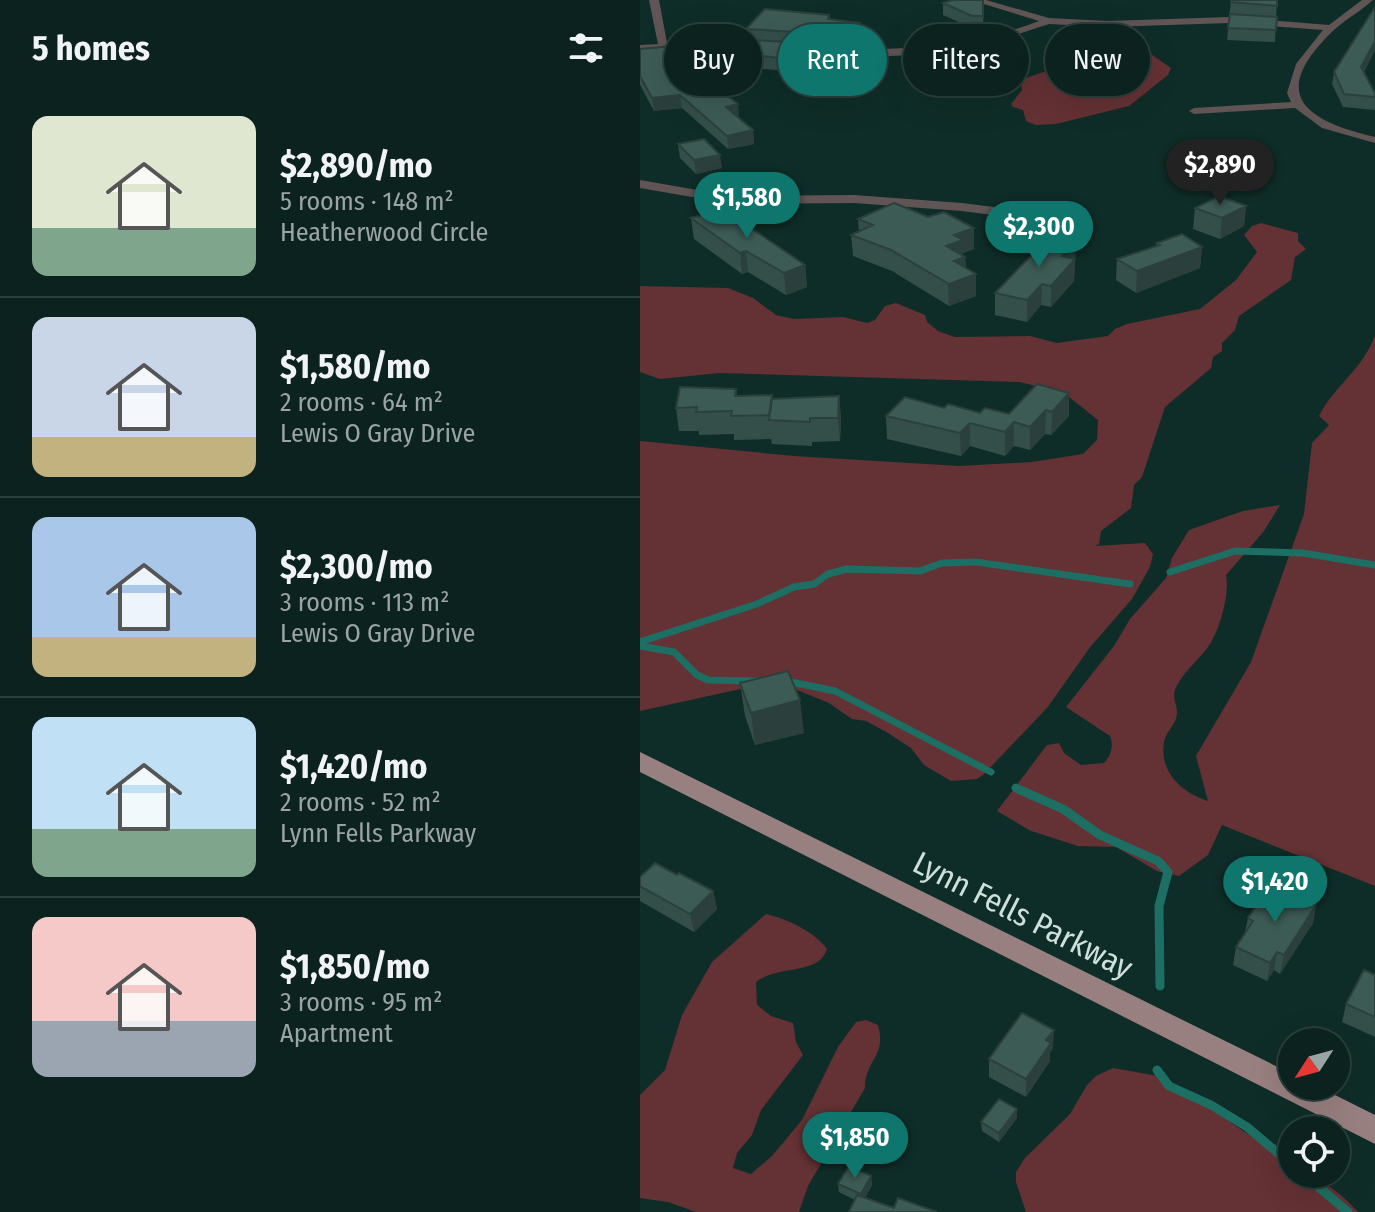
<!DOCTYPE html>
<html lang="en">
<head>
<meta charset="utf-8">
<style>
	body { margin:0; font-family:"Fira Sans Condensed",sans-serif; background:#192f2b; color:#f1f3f6; height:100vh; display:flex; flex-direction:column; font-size:30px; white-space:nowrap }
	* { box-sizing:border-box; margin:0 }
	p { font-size:26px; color:#9aa4a4 }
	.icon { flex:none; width:44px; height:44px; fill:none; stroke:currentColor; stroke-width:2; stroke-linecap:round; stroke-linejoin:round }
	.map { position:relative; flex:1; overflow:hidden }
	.drawer { display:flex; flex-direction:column; background:#0b221e; width:640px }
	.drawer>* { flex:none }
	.guide { position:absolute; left:24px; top:24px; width:590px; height:72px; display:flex; gap:16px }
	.needle { width:52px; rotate:234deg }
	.buttons { position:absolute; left:638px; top:1028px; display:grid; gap:16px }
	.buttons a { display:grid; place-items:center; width:72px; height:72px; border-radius:50%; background:#0b221e; box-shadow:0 8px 32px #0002,0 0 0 2px #2b3f3c; font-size:40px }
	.price { position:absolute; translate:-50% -68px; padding:0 18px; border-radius:28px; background:#0f766e; color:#fff; font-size:26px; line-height:52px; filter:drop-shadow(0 2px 4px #0008) }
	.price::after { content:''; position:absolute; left:50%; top:48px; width:24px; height:18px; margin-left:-12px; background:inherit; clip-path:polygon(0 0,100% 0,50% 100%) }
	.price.current { background:#222; color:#fff }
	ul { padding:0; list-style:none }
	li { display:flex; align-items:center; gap:24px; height:200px; padding:0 32px }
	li+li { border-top:2px solid #2b3f3c }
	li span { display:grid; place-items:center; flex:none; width:224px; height:160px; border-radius:16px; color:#555 }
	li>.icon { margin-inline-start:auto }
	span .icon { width:96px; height:96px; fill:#fffc; stroke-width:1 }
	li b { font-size:34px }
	h2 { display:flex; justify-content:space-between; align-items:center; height:96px; padding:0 32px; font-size:34px }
	.tag { padding:0 28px; border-radius:36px; background:#0b221e; box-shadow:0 8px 32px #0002,0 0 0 2px #2b3f3c; font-size:28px; line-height:72px }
	.tag.current { background:#0f766e; color:#fff }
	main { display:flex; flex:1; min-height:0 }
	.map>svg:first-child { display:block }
	.green { fill:#643134 }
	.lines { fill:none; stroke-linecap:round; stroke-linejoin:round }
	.stream-far1 { stroke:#1e6f63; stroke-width:7 }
	.stream { stroke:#1e6f63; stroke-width:9 }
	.minor { fill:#605454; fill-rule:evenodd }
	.primary { fill:#998080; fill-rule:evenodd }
	.wall { fill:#344e49 }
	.shaded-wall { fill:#2b403c }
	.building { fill:#3d5b55; stroke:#2b403c; stroke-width:2 }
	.labels { text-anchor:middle; stroke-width:6; stroke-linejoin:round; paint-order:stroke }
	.near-street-label { font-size:32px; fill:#cfe0dc; stroke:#0f2d28 }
</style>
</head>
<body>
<main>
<section class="drawer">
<h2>5 homes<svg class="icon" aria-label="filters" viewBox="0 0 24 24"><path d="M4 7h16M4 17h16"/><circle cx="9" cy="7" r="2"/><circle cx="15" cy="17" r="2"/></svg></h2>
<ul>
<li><span style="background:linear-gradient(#dfe7d0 70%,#7fa58c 0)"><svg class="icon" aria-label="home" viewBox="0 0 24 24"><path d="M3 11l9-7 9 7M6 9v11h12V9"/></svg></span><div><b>$2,890/mo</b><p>5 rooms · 148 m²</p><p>Heatherwood Circle</p></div></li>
<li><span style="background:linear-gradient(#c9d6e8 75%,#c2b280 0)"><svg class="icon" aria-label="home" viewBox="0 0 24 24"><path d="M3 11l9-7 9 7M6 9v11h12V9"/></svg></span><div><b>$1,580/mo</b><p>2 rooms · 64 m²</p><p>Lewis O Gray Drive</p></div></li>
<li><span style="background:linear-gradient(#a9c7e8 75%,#c2b280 0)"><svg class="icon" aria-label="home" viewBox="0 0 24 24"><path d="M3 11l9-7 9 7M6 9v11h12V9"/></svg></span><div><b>$2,300/mo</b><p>3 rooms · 113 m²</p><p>Lewis O Gray Drive</p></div></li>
<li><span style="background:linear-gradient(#bfe0f5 70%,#7fa58c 0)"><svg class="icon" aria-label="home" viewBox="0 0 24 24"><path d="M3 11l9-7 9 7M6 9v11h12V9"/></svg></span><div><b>$1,420/mo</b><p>2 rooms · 52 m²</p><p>Lynn Fells Parkway</p></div></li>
<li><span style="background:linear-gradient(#f6c9c9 65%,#9aa5b1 0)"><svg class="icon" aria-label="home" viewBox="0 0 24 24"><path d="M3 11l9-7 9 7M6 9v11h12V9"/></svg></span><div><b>$1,850/mo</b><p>3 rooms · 95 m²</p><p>Apartment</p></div></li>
</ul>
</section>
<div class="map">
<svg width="735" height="1212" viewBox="0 0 735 1212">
	<rect width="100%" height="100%" fill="#0f2d28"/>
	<!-- green -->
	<path class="green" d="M487,37L503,40L505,50L531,68L528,75L489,106L416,124L396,125L386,121L383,110L373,107L371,104L382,90L381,83L386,78L462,52L478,39Z
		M621,223L658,233V241L666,249L655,257L651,280L599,316L595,330L582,343V351L573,357L571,368L525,407L502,477L494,485L491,508L461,531L459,544L455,546L505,543L513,554L510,567L492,599L451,646L407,708L343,775L337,779L311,781L284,765L271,748L248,733L226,721L212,719L189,703L157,690L105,688L0,711V441L154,456L319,466L392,462L443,454L457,440L458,420L424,393L380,382L79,373L20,379L0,372V286L88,288L113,298L136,315L154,319L203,317L227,323L235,320L245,306L256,303L285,315L287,322L298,331L315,337L390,336L417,343L468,336L475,329L487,324L560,309L596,280L617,252L604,235L612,226Z
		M735,335V886L582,825L568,855L539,876L517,871L476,847L438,846L391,831L357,811L407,745L419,743L424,753L441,765L464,763C471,755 474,746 470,736L426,707L474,646L490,619L526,578L532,558L549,530L603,511L640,505L624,531L586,575C590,595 579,635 565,651C555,663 540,676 535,690C532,699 538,706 537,714C536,725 526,731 524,742C519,772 542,793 568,801L556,756L611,662L664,514L672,443L689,425L679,416C695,385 724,368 735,335Z
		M126,914C147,919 174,931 187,949C179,976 139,964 116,982L117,1005L131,1016L153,1023L156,1042L163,1055L121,1110L112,1135L97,1153L93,1168L111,1174L132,1156L162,1120L198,1047L216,1022L226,1020L238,1025C247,1057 225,1059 225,1088L168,1186L159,1212H56L28,1202L0,1198V1095L25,1070L42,1015L72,962Z
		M473,1068L518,1076L538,1087L652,1164V1174C678,1174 701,1193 718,1212H386L376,1182V1172L385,1158L430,1114L447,1085L456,1076Z"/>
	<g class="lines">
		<!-- stream-far1 -->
		<path class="stream-far1" d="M530,572L595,551L663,553L735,565
			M0,642L117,604L154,587L174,584L188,574L207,569L280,571L302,563L336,562L490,584
			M0,646L34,652L57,675L68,680L118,681
			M146,681L195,691L351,772"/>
		<!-- stream -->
		<path class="stream" d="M376,788L423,809L460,835L518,861L528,872L519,906L520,986
			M517,1070L529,1086L571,1105L607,1127L652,1165
			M663,1174L708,1212"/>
		<!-- minor -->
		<path class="minor" d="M9,0H19L27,43L60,40L113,44L118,47L113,50L60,46L0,51V45L18,44Z
			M331,0H346L409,18L467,21L590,17L689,25L722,0H733C721,11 706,19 694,30C628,93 662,120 735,137V143L682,128L655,108L554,114L549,111L554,108L651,102L647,93L656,64L683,30L590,23L467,27L409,24L351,43L280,54L293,89L288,92L283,89L270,55C250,56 183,60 169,52L174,49C251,51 326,49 399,21Z
			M0,180L92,196L214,195L322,203L385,211L441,230L435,234L384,219L322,211L214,203L92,204L0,188Z"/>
		<!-- primary -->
		<path class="primary" d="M0,752L652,1074V1086H677L735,1115V1144L0,772Z"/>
	</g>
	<!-- wall -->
	<path class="wall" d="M344,0L343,28H332L303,15V3Z
		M591,0H637L635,42L587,40Z
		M735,7V50L724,72L735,93V110L703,107L692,84L694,72Z
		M189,15L190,19L221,35L208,47L196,46L197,58L179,74L114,68L111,72L80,69L78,57L107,40L106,29Z
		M0,49L55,81L99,117H98L113,130L114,144L88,149L42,108L14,111L0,85Z
		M38,144L82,168L56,174L40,158Z
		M606,206L604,226L580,239L553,229L555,208Z
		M51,218L165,265L167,287L146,295L108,272L102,274L54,239Z
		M218,219L334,249L323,253V256L325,257L326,268L336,274V296L309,306L252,271L213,256L211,235L219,232Z
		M436,241L434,281L411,307L401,305L387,322L355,315V293Z
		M517,243L562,247L560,268L496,293L476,280L477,259L516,246Z
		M397,384L429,416L411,435L405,434L390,450L374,446L365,456L330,446L321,456L247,439L246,416L304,408L340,413L369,414Z
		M96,389L97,396L133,399L199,396L201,419L200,441L172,442V446L132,444L131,439L94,440V434L59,435V431H39L36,408Z
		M100,683L164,733L115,745L105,716Z
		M0,877L73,891L77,909L54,932L0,901Z
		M676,905L673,923L640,974L634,970L627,981L593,965L596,947L605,932L608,918Z
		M735,975V1037L702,1022L706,1004Z
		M413,1048L410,1052V1061L386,1097L349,1077V1059Z
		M377,1118L359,1142L342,1131L341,1122Z
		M231,1176L232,1185L225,1198L254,1208L209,1212L215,1200L199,1192L198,1184Z"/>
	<!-- shaded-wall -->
	<path class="shaded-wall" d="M220,23L221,35L208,47L207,35Z
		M735,41V50L720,80L721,67Z
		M196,45L197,58L179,74L178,62Z
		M113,55L114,68L111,72L109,59Z
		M40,95L42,108L14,111L12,98Z
		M98,104L99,117L88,120L86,107Z
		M113,130L114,144L88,149L87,136Z
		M80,155L82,168L56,174L54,160Z
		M606,206L604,226L580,239L582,218Z
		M334,228V249L323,253V258L325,257L326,278L336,274V296L309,306L306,246L314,235Z
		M436,241L434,281L411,307V286L422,256Z
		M562,247L560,268L496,293L497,271Z
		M106,251L108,272L102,274L100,253Z
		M165,265L167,287L146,295L144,273Z
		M402,284L401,305L387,322V300Z
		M429,393V416L411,435L412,412Z
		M199,396L201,419L200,441L198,418Z
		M406,410L405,434L390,450V427Z
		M374,422V446L365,456V432Z
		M330,423V446L321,456L320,433Z
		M160,700L164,733L115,745L111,713Z
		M73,891L77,909L54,932L50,914Z
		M676,905L673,923L640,974L644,955Z
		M637,952L634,970L627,981L630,963Z
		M414,1030L413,1048L410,1052V1061L386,1097V1079L406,1040Z
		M377,1109V1118L359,1142V1133Z
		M231,1176L232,1185L222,1203L221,1194Z"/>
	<!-- building -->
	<path class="building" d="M313,0H343V16H332L303,3Z
		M591,0H637V6L591,2Z
		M735,7V41L721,67L735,93V97L704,94L694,72Z
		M125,9L189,15L188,19L220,23L207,35L106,29Z
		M590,14L637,17L636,30L588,28Z
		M95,39L196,45L178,62L113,55L109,59L78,57Z
		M33,46L55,81L60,75L98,104L86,107L113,130L87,136L40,95L12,98L0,76V49Z
		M64,139L80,155L54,160L38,144Z
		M579,196L606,206L582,218L555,208Z
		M254,203L288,217L304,212L334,228L314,235L323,240L306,246L325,257L314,261L336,274L309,284L251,250L211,235L233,225L218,219Z
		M83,209L165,265L144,273L106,251L100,253L51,218Z
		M542,234L562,247L497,271L477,259L520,245L517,243Z
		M410,236L436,241L422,256L435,259L411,286L402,284L387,300L355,293Z
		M397,384L429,393L412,412L406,410L390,427L374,422L365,432L330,423L320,433L246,416L265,397L304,408L308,404L340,413L345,408L369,414Z
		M40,387L96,389L95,396L132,395L129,415L91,416L92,411L56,412L57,407L36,408Z
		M199,396L198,418H170V422L129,420L132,399Z
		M148,671L160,700L111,713L100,683Z
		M15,863L37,875L39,873L73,891L50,914L0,886V877Z
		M630,884L676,905L644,955L637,952L630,963L596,947L613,921L608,918Z
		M724,970L735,975V1017L706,1004Z
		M382,1013L414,1030L406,1040L411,1043L386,1079L349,1059Z
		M359,1099L377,1109L359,1133L341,1122Z
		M209,1166L231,1176L221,1194L198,1184Z
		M217,1195L254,1208L258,1198L297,1212H209Z"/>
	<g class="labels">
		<!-- near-street labels -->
		<g class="near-street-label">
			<text transform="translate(383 915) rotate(27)" y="11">Lynn Fells Parkway</text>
		</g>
	</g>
</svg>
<div class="buttons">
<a><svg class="needle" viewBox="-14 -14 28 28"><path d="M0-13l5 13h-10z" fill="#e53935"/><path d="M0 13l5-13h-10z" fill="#9aa4a4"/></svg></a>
<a><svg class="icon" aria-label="locate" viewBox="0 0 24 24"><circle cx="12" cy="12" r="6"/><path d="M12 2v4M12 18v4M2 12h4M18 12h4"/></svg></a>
</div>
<b class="price current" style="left:580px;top:207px">$2,890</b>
<b class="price" style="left:107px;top:240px">$1,580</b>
<b class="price" style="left:399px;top:269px">$2,300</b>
<b class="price" style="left:635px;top:924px">$1,420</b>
<b class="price" style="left:215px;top:1180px">$1,850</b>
<div class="guide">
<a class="tag">Buy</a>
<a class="tag current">Rent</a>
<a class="tag">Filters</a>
<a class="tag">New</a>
</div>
</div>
</main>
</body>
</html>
